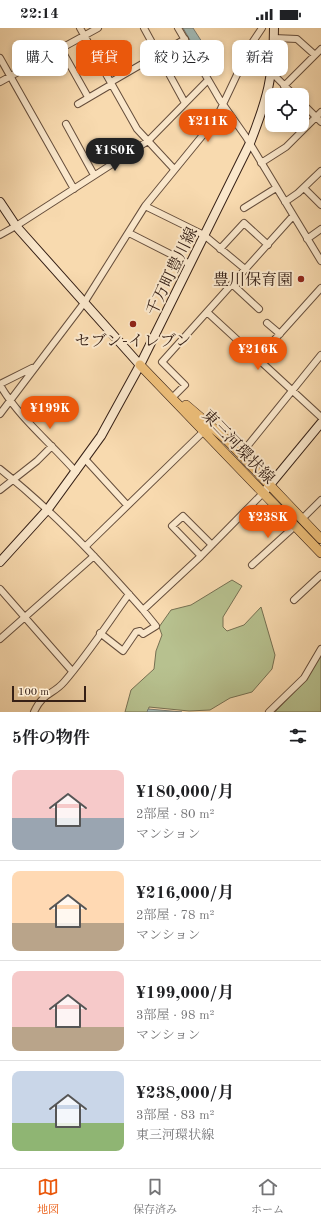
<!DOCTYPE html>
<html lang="ja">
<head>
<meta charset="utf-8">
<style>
	body { margin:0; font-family:"Old Standard TT","Noto Serif JP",serif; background:#f6f6f6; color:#202124; height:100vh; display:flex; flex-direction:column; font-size:15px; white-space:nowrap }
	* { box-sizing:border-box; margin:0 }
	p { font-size:13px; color:#757577 }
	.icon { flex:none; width:22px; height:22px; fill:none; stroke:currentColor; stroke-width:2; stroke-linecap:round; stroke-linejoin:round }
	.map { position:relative; height:684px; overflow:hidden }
	.panel { display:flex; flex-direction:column; background:#fff; flex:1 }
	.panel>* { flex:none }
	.top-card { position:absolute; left:12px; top:12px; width:297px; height:36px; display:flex; gap:8px }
	.controls { position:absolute; left:265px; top:60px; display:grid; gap:8px }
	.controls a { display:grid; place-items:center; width:44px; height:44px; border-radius:8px; background:#fff; box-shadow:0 2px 6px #0003; font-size:20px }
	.scale { position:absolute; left:12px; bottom:10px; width:74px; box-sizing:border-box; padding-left:4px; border:2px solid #362016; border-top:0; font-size:11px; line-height:14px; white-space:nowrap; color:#362016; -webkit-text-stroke:3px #fae7cb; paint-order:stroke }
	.price { position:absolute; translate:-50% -34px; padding:0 9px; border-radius:14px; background:#ea580c; color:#fff; font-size:13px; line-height:26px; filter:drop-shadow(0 1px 2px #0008) }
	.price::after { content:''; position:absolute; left:50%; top:24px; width:12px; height:9px; margin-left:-6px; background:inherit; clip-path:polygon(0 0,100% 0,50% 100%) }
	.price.current { background:#222; color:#fff }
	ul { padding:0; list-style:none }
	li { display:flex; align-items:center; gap:12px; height:100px; padding:0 12px }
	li+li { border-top:1px solid #e0e0e0 }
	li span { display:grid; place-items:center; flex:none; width:112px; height:80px; border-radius:8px; color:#555 }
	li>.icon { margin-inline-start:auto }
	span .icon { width:48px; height:48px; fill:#fffc; stroke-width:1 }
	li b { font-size:17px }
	h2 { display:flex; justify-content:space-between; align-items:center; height:48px; padding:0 12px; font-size:17px }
	.pill { padding:0 14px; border-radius:8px; background:#fff; box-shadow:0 2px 6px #0003; font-size:14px; line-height:36px }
	.pill.current { background:#ea580c; color:#fff }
	.status { display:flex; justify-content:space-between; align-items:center; height:28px; padding:0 20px; background:#fff; direction:ltr }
	.status svg { height:11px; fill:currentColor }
	.tabs { display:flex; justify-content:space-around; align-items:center; height:56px; border-top:1px solid #e0e0e0; background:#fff; font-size:11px; color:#757577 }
	.tabs a { display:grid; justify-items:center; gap:2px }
	.tabs .current { color:#ea580c }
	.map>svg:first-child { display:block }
	.green { fill:#b7c18f; stroke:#767052 }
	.water { fill:#a0b8b4; stroke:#767b75 }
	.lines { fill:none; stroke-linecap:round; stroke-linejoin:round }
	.street-casing { stroke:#664e3c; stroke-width:8 }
	.secondary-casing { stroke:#362016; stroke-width:10 }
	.primary-casing { stroke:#362016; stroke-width:10 }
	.street { stroke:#fae7cb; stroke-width:6 }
	.secondary { stroke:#fae7cb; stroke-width:8 }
	.primary { stroke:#ecbd78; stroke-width:9 }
	.poi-dot { fill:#8f2418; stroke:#fae7cb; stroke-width:1.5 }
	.labels { text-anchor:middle; stroke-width:4; stroke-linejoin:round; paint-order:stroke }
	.street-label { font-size:16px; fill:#362016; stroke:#fae7cb }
	.poi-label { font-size:16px; fill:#362016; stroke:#fae7cb; text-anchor:end }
</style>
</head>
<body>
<div class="status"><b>22:14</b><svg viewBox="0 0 49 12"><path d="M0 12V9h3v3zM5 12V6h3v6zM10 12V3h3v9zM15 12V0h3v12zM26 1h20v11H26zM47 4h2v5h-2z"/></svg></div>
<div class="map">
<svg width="321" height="684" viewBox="0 0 321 684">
	<rect width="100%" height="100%" fill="#f8daaf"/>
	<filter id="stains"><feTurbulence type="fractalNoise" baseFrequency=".005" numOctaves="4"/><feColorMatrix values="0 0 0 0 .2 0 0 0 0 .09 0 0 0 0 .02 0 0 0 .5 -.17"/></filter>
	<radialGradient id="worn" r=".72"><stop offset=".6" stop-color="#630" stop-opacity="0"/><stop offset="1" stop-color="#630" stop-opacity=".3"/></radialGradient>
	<!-- green -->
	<path class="green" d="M232,552L242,558L223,589V599L227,603L244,597L261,579L275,627L272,641L252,664L230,670L210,682L189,683L149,679L148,684H125L131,662L154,641L156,623L162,607L159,599L171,582L191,577Z
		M321,627V684H275L304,654Z"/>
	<!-- water -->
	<path class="water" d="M183,0H193L202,14L194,19Z
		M148,681L182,684H147Z"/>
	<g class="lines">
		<defs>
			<path id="street" d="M80,0L137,101L174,141
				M144,0L185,75
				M178,0L220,72L246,109L321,233
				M274,10L297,11L315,27
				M61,21L88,69
				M0,30L74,161
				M272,45L294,67
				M0,54L98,0
				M111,54L185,11
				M284,58L321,21
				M302,75L321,94
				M78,76L112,56
				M66,96L94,147
				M261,135L286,119L321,84
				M304,160L321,177
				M285,174L298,165L321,143
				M145,178L204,207L245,241
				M244,180L276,160
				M129,205L190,236
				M0,207L16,198L148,113L208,52
				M307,211L321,201
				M220,221L244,195L268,217
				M232,256L259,281
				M207,284L321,389
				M267,295L280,306
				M258,330L321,260
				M0,356L32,340
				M0,357C19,390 51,415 76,444
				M174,368L185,357L162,334L293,188
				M0,386L84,275L145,178L216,91L252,15L262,0
				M241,426L321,327
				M85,431L127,477
				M0,441C53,483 98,531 143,582L201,528L264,464
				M0,462L37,433L52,418
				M302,491L321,472
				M86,518L204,403
				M201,528L172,498L183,488L212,517
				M252,537L295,498
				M0,561L72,643
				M294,572L321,547
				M100,605L123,623L136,604L140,603L143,606L156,598L143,582
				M0,611L94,528
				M34,684C43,664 53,667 64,654C88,626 108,595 129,566
				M269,684L304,650L321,621"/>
			<path id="secondary" d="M0,174L16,198L140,337
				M264,464L321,395
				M0,534L48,481L101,408L140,337L250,115C267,72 274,47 274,0"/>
			<path id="primary" d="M140,337L321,525
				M186,377L227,412L321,511"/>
		</defs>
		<!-- street casing -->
		<use href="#street" class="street-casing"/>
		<!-- secondary casing -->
		<use href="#secondary" class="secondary-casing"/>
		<!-- primary casing -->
		<use href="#primary" class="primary-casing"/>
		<!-- street -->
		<use href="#street" class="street"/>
		<!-- secondary -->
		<use href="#secondary" class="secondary"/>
		<!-- primary -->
		<use href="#primary" class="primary"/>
	</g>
	<!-- markers -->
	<g class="poi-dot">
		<circle cx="301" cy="251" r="4"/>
		<circle cx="133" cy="296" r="4"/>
	</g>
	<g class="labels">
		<!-- street labels -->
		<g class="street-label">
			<text transform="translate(171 243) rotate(-64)" y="6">千万町豊川線</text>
			<text transform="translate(239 418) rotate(46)" y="6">東三河環状線</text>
		</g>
		<!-- poi labels -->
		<g class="poi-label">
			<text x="293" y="257">豊川保育園</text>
			<text x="133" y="318" text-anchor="middle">セブン-イレブン</text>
		</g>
	</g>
	<rect width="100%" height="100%" filter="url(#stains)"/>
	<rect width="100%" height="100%" fill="url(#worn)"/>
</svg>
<div class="controls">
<a><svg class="icon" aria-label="locate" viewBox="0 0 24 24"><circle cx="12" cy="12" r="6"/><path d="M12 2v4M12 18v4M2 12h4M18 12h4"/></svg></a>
</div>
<div class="scale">100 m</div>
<b class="price" style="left:208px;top:115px">¥211K</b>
<b class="price current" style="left:115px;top:144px">¥180K</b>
<b class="price" style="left:258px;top:343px">¥216K</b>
<b class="price" style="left:50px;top:402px">¥199K</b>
<b class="price" style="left:268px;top:511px">¥238K</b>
<div class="top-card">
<a class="pill">購入</a>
<a class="pill current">賃貸</a>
<a class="pill">絞り込み</a>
<a class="pill">新着</a>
</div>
</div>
<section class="panel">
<h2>5件の物件<svg class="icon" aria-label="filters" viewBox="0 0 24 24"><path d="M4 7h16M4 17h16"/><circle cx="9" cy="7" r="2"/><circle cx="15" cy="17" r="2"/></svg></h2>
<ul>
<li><span style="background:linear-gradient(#f6c9c9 60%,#9aa5b1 0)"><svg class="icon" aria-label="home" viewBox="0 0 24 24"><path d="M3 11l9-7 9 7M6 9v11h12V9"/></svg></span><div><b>¥180,000/月</b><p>2部屋 · 80 m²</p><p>マンション</p></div></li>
<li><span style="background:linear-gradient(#ffd9b3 65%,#b9a48a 0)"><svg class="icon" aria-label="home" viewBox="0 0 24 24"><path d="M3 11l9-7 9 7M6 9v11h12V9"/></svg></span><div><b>¥216,000/月</b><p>2部屋 · 78 m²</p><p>マンション</p></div></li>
<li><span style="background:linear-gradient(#f6c9c9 70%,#b9a48a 0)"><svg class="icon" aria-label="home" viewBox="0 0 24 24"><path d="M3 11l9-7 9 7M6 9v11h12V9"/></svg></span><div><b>¥199,000/月</b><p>3部屋 · 98 m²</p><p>マンション</p></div></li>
<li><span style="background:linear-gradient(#c9d6e8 65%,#8fb573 0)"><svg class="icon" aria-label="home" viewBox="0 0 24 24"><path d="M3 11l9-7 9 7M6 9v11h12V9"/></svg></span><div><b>¥238,000/月</b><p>3部屋 · 83 m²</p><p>東三河環状線</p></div></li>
</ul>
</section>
<nav class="tabs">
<a class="current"><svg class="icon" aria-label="map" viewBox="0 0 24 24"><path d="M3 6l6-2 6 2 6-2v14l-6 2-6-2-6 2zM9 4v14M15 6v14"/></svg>地図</a>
<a><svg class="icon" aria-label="saved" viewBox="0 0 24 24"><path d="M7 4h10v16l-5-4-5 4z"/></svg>保存済み</a>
<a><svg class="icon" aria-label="home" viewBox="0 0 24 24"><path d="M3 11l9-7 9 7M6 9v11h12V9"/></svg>ホーム</a>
</nav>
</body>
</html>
